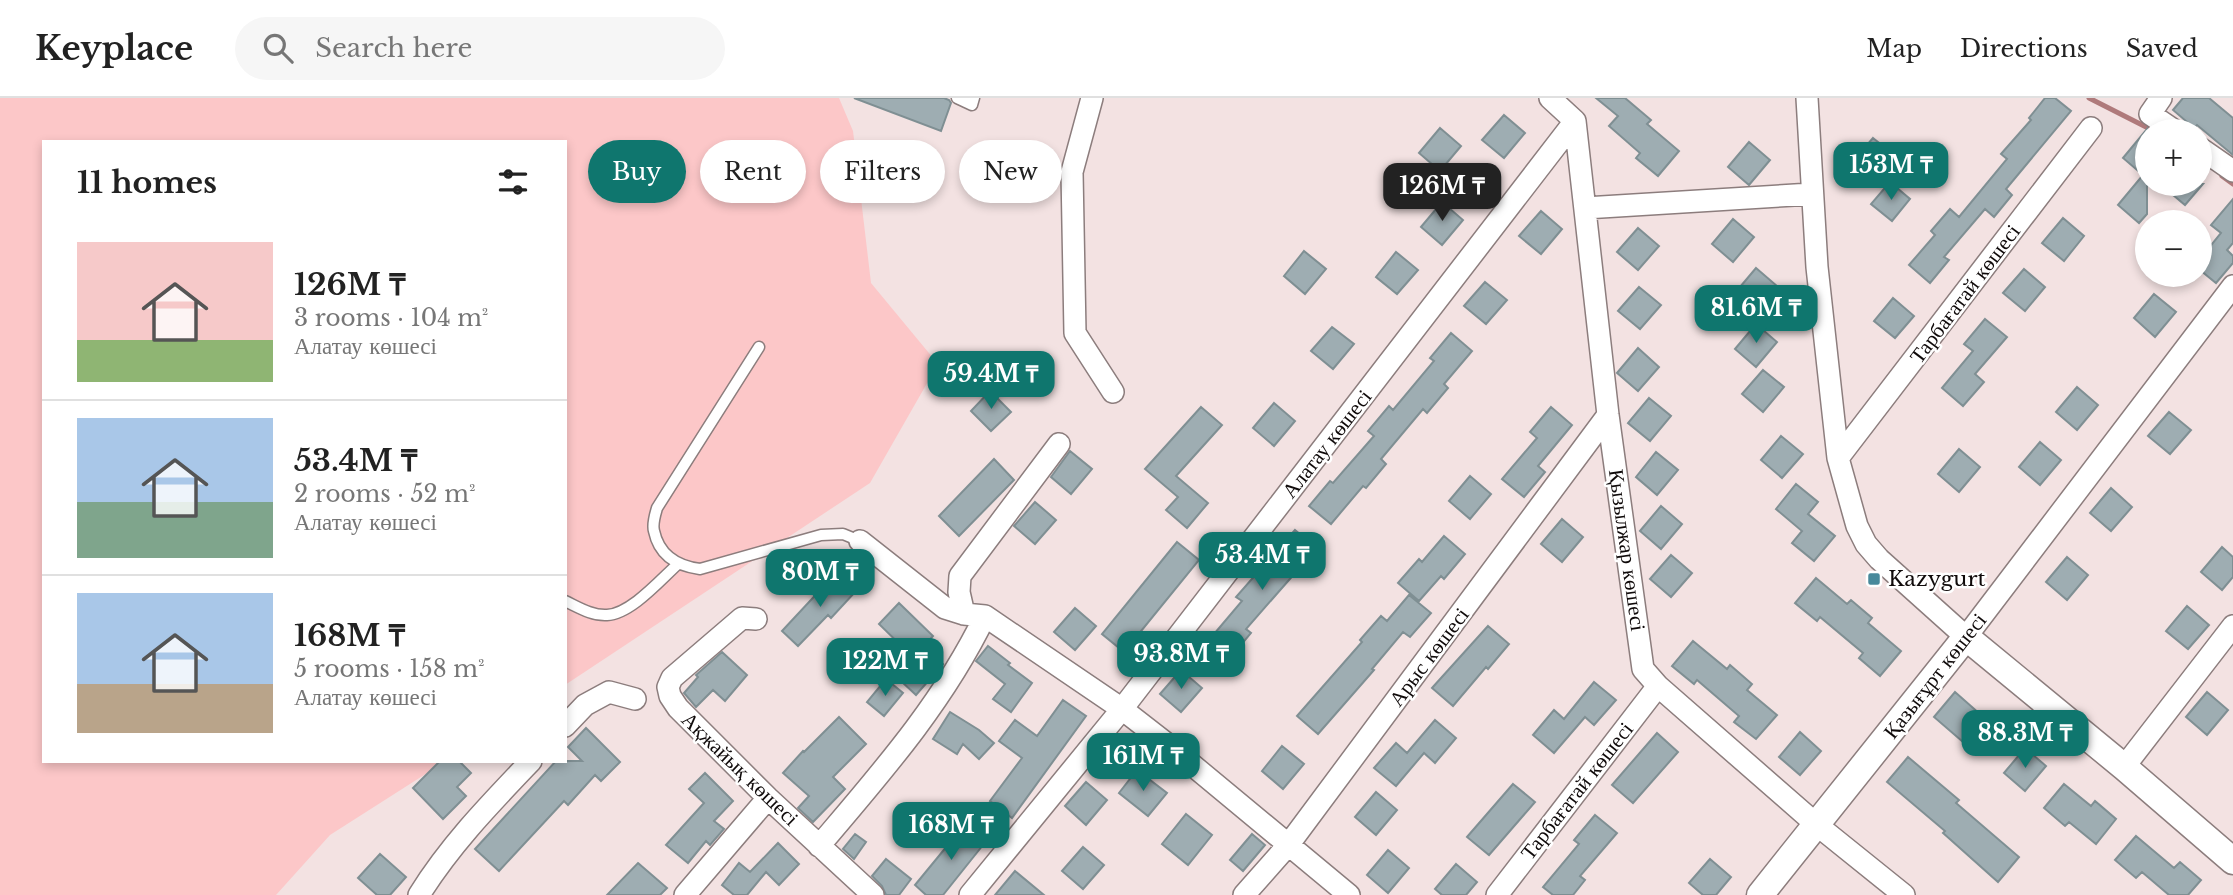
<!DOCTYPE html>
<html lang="en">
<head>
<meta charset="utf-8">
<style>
	body { margin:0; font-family:"Libre Baskerville",serif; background:#f6f6f6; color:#222; height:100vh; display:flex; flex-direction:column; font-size:26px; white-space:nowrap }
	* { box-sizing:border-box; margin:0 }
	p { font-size:23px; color:#767676 }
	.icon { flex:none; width:38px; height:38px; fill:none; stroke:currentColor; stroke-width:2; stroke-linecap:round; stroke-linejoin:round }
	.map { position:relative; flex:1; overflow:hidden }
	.drawer { position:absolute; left:42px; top:42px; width:525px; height:623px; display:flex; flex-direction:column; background:#fff; border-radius:0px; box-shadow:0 4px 10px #0003 }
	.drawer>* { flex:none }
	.hud { position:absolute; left:588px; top:42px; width:665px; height:63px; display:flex; gap:14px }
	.controls { position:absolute; left:2135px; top:21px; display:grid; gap:14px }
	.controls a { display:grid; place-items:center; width:77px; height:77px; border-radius:50%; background:#fff; box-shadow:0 4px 10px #0003; font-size:35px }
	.price { position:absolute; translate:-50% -60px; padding:0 16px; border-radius:14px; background:#0f766e; color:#fff; font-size:23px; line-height:46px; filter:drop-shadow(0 2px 4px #0008) }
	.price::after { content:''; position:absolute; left:50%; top:42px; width:21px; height:16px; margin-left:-10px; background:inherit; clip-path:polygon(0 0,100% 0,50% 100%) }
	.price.current { background:#222; color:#fff }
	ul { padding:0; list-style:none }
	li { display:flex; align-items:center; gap:21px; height:175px; padding:0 35px }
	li+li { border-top:2px solid #e0e0e0 }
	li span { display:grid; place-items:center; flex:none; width:196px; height:140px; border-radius:0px; color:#555 }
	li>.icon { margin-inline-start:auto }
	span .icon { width:84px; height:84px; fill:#fffc; stroke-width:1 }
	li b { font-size:30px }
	h2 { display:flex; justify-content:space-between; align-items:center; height:84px; padding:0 35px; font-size:30px }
	.tag { padding:0 24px; border-radius:32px; background:#fff; box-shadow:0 4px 10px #0003; font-size:24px; line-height:63px }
	.tag.current { background:#0f766e; color:#fff }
	header { display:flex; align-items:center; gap:42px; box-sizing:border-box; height:98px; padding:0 35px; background:#fff; border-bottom:2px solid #e0e0e0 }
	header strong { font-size:33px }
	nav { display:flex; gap:38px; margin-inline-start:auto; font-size:24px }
	.search { width:490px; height:63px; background:#f6f6f6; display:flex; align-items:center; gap:18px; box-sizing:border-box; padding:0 24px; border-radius:38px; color:#767676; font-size:26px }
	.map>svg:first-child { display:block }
	.green { fill:#fcc7c8 }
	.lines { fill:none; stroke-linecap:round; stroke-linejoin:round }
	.stream { stroke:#af7a7b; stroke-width:5 }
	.building { fill:#9eadb2; stroke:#7f8f93; stroke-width:2 }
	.service-casing { stroke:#8c7d7d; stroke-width:13 }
	.minor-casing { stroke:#8c7d7d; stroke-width:24 }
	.tertiary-casing { stroke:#8c7d7d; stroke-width:29 }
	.service { stroke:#fff; stroke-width:10 }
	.minor { stroke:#fff; stroke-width:21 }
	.tertiary { stroke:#fff; stroke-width:26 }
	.poi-dot { fill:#48899b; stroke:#fff; stroke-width:2.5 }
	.labels { text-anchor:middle; stroke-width:5; stroke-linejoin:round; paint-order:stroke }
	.street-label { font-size:21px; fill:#0f0a0a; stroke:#fff }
	.poi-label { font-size:21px; fill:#0f0a0a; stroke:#fff; text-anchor:start }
</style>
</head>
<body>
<header>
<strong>Keyplace</strong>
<div class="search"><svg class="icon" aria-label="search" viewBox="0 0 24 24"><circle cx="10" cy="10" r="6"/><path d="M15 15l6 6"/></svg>Search here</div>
<nav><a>Map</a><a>Directions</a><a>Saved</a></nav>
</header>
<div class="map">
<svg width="2233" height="797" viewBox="0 0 2233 797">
	<rect width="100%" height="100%" fill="#f3e2e2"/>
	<!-- green -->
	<path class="green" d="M0,0H839L853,33L871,185L938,266L870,385L565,587V44H44V663H446L330,737L276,797H0Z"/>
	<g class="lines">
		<!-- stream -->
		<path class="stream" d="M2089,0L2154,33
			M2222,78L2233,86"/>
	</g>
	<!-- building -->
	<path class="building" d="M854,0H944L949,2L951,5L941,33Z
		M1596,0H1625L1651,22L1647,26L1679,53L1658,78L1636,60L1640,55L1609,28L1618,18Z
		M2045,0H2055L2071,13L2006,91L2012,97L1994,119L1985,111L1944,159L1949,162L1930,185L1909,167L1935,137L1931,133L1950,111L1959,119L2007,61L2001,56L2031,22L2029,20Z
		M2183,0H2209L2233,20V57L2197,27L2194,30L2173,12Z
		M1504,17L1525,35L1504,60L1482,42Z
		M1440,30L1461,48L1440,73L1419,55Z
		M2147,31V116L2139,125L2118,107L2143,77L2123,60Z
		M1873,40L1894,57L1875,79L1854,62Z
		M1749,44L1770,62L1749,87L1728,69Z
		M1890,84L1910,101L1892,123L1871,106Z
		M2160,86H2203L2185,107Z
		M2233,101V145L2227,152L2233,158V165L2216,185L2200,172V161L2221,135L2211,127Z
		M1442,104L1463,122L1442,147L1421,129Z
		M1541,113L1562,131L1541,156L1519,138Z
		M2063,120L2084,138L2064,163L2042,145Z
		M1733,121L1754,139L1733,164L1712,146Z
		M1638,130L1659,148L1638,172L1617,154Z
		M1304,153L1326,171L1305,196L1284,178Z
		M1396,154L1418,172L1397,196L1376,179Z
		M1756,170L1777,188L1756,213L1735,195Z
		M2024,171L2045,189L2025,213L2003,195Z
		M1485,184L1507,202L1486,226L1464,208Z
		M1639,189L1661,207L1640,231L1618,213Z
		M2154,196L2176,214L2155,239L2134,220Z
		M1893,200L1914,218L1895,240L1874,223Z
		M1985,221L2007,239L1975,276L1984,284L1963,308L1942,290L1973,253L1964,246Z
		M1756,226L1777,244L1756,269L1735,251Z
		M1332,229L1354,246L1333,271L1311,253Z
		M1451,235L1472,253L1444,286L1448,290L1427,315L1423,311L1381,361L1386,366L1366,390L1363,388L1331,426L1309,408L1330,383L1333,385L1374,338L1368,333L1389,308L1393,312L1434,263L1430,260Z
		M1638,250L1659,269L1638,293L1617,275Z
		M1763,272L1784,289L1763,314L1742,296Z
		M2077,289L2098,307L2077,332L2056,314Z
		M990,293L1011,314L991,333L971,313Z
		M1649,300L1671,318L1650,343L1628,325Z
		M1274,305L1295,323L1274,348L1253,330Z
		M1201,309L1222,327L1176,378L1208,405L1187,430L1166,412L1178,399L1145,371Z
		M1551,309L1572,327L1538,368L1545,374L1524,399L1502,381L1537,340L1530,334Z
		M2169,314L2191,332L2170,356L2148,338Z
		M1781,338L1803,356L1782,380L1761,362Z
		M2040,344L2061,362L2040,387L2019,369Z
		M1959,351L1980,369L1959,394L1938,376Z
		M1070,353L1092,371L1071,396L1051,379Z
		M1656,354L1678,372L1657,397L1636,379Z
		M994,361L1014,382L959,438L939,418Z
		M1470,378L1491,396L1470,421L1449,403Z
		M1796,386L1818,404L1808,416L1835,438L1814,463L1792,445L1802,433L1776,411Z
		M2111,390L2132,409L2111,433L2090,415Z
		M1035,404L1056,422L1035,446L1014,428Z
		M1661,408L1682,426L1661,451L1640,433Z
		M1562,421L1583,439L1562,464L1541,446Z
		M1295,432L1317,450L1246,531L1251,535L1230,560L1209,542L1242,503L1236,499Z
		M1444,438L1465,456L1444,481L1441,478L1419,503L1398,485L1419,461L1422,464Z
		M1177,444L1199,462L1124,554L1102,536Z
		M2222,449L2233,459V479L2222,492L2201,474Z
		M1671,457L1692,475L1671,499L1650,481Z
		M2067,459L2088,477L2067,502L2046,484Z
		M837,474L856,493L831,520L828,517L798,548L782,533Z
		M1816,480L1847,506L1851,502L1872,520L1868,525L1901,553L1880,578L1859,560L1863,555L1820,519L1817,523L1795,505Z
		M1409,497L1431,515L1410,539L1403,534L1372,571L1374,572L1318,636L1297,618L1362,544L1360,542L1381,518L1387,523Z
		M899,505L933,538L923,549L943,566L916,597L902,584L919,565L879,526Z
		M2187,508L2209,527L2188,551L2166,533Z
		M1075,510L1096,528L1075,552L1054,534Z
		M1488,528L1509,546L1488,571L1486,569L1453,608L1432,590Z
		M1693,543L1727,571L1730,567L1752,586L1747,592L1777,617L1756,641L1734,624L1739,618L1697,582L1694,586L1672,568Z
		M988,548L1010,565L1008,567L1032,585L1011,614L993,601L1005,586L976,563Z
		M722,554L747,577L725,603L713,592L696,609L684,595L698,579L696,577Z
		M1181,572L1202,590L1181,614L1160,596Z
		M886,581L903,595L884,618L867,604Z
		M1594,584L1616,602L1594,627L1585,619L1554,655L1533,637L1554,612L1564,621Z
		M1955,594L1997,631L1977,656L1934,619Z
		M2207,594L2228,612L2207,637L2186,619Z
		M1063,602L1086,618L1012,720L990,703L1022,660L999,643L1015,622L1037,638Z
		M950,614L979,632L994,645L979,661L963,646L957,656L933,641Z
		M839,619L866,646L833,679L845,691L813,724L798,710L809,698L783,675L803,653L804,654Z
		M1435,622L1456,640L1435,665L1424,655L1396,688L1374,670L1396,645L1407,655Z
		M586,630L620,664L601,683L595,677L568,707L564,703L499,773L475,751L556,663H582L568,649Z
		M1800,634L1821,653L1800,677L1779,659Z
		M1657,635L1678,654L1633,705L1612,687Z
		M1282,648L1304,666L1283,691L1262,673Z
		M2025,650L2046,668L2025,693L2004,675Z
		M1908,659L1959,702L1956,705L2019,759L1998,784L1943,735L1945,733L1887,684Z
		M440,663H459L471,675L457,689L466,698L443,721L413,690Z
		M1137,672L1167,695L1148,718L1119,695Z
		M705,675L733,703L714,723L724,731L710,747L706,743L688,765L666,747L704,705L689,691Z
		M1086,684L1107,702L1086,727L1065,708Z
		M1513,686L1535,704L1489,757L1467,739Z
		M2064,686L2091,708L2095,703L2116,721L2096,746L2069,724L2065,728L2044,710Z
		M1376,694L1397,712L1376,737L1355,719Z
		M1186,716L1212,737L1188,767L1162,746Z
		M1595,717L1617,735L1580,778L1585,782L1573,797H1553L1543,789L1579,746L1574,742Z
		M966,725L987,742L943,797H926L915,787Z
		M855,736L866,744L854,761L843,751Z
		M1252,736L1265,747L1243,773L1230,762Z
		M2136,738L2174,770L2180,764L2201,782L2188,797H2169L2142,774L2136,780L2115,762Z
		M778,745L799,766L779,787L766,774L747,797H734L722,787L739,765L750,774Z
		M1083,749L1104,767L1083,791L1062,773Z
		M1388,752L1409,770L1388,795L1367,777Z
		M380,756L406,779L390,797H377L358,780Z
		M886,761L911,781L899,797H886L882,788L872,778Z
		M1710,761L1731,779L1716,797H1703L1689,785Z
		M638,765L667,790L660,797H607Z
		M1456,766L1477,784L1466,797H1442L1435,791Z
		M1015,773L1044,797H995Z"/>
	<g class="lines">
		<defs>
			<path id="service" d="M957,0L972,7L974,0
				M759,249L657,410C655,417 652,426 654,433C659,457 677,468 700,471L821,437L843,436L860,443
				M565,503C578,509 592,518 607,517C631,516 661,481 678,466"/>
			<path id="minor" d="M1092,0L1072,74L1075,235L1113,294
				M1550,0L1575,23L1608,317L1643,571L1658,588L1817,727L1904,797
				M1807,0L1817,169L1838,360L1857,428L1866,446L1879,461L1966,539L2233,188
				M2161,0L2150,16L2175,33
				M2200,50L2233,73
				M1585,110L1811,96
				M1838,360L2091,30
				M860,443L945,510L964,516L985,518L1122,611L1167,646L1349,797
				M964,516L959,494L960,478L1059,346
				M756,521L742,520L672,580L668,589L670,598L678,610L768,700L873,797
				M565,628L585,607L609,594L635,601
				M2124,669L2233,528
				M819,748C881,675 943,605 985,518
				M419,797C450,747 490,706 531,663
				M685,797L768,700
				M970,797L1122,611L1575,23
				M1244,797L1289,746L1608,317
				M1497,797L1658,588"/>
			<path id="tertiary" d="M1760,797L1966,539L2124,669L2233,763"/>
		</defs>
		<!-- service casing -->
		<use href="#service" class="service-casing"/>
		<!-- minor casing -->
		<use href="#minor" class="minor-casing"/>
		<!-- tertiary casing -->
		<use href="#tertiary" class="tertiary-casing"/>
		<!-- service -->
		<use href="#service" class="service"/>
		<!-- minor -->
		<use href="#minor" class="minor"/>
		<!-- tertiary -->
		<use href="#tertiary" class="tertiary"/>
	</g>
	<!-- markers -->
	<rect class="poi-dot" x="1867" y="474" width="14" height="14" rx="3.5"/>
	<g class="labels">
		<!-- street labels -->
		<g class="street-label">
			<text transform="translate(1965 196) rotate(-53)" y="7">Тарбағатай көшесі</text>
			<text transform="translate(1327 346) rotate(-52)" y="7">Алатау көшесі</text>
			<text transform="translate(1627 452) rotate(82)" y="7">Қызылжар көшесі</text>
			<text transform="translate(1429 559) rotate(-53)" y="7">Арыс көшесі</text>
			<text transform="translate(1935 578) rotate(-52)" y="7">Қазығұрт көшесі</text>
			<text transform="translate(740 671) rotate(44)" y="7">Ақжайық көшесі</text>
			<text transform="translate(1577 693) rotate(-52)" y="7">Тарбағатай көшесі</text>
		</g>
		<!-- poi labels -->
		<g class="poi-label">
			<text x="1888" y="488">Kazygurt</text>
		</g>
	</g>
</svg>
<div class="controls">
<a>+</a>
<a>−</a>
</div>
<b class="price" style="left:1891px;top:104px">153M ₸</b>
<b class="price current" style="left:1442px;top:125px">126M ₸</b>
<b class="price" style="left:1756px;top:247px">81.6M ₸</b>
<b class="price" style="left:991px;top:313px">59.4M ₸</b>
<b class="price" style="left:1262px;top:494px">53.4M ₸</b>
<b class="price" style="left:820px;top:511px">80M ₸</b>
<b class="price" style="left:1181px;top:593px">93.8M ₸</b>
<b class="price" style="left:885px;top:600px">122M ₸</b>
<b class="price" style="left:2025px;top:672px">88.3M ₸</b>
<b class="price" style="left:1143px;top:695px">161M ₸</b>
<b class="price" style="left:951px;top:764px">168M ₸</b>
<div class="hud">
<a class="tag current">Buy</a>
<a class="tag">Rent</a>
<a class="tag">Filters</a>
<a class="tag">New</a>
</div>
<section class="drawer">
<h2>11 homes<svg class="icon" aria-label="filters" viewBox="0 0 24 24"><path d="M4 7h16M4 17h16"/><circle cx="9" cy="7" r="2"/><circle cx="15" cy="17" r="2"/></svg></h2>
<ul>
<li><span style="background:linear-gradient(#f6c9c9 70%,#8fb573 0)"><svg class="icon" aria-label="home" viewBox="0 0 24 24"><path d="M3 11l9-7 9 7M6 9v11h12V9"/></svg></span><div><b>126M ₸</b><p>3 rooms · 104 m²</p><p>Алатау көшесі</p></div></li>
<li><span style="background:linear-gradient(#a9c7e8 60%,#7fa58c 0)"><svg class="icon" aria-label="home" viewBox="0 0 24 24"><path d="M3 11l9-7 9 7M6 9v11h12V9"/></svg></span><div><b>53.4M ₸</b><p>2 rooms · 52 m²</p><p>Алатау көшесі</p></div></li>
<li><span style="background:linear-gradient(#a9c7e8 65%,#b9a48a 0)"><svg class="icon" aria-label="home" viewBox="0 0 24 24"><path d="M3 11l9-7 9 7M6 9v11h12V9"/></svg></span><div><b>168M ₸</b><p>5 rooms · 158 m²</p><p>Алатау көшесі</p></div></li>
</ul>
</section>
</div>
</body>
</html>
